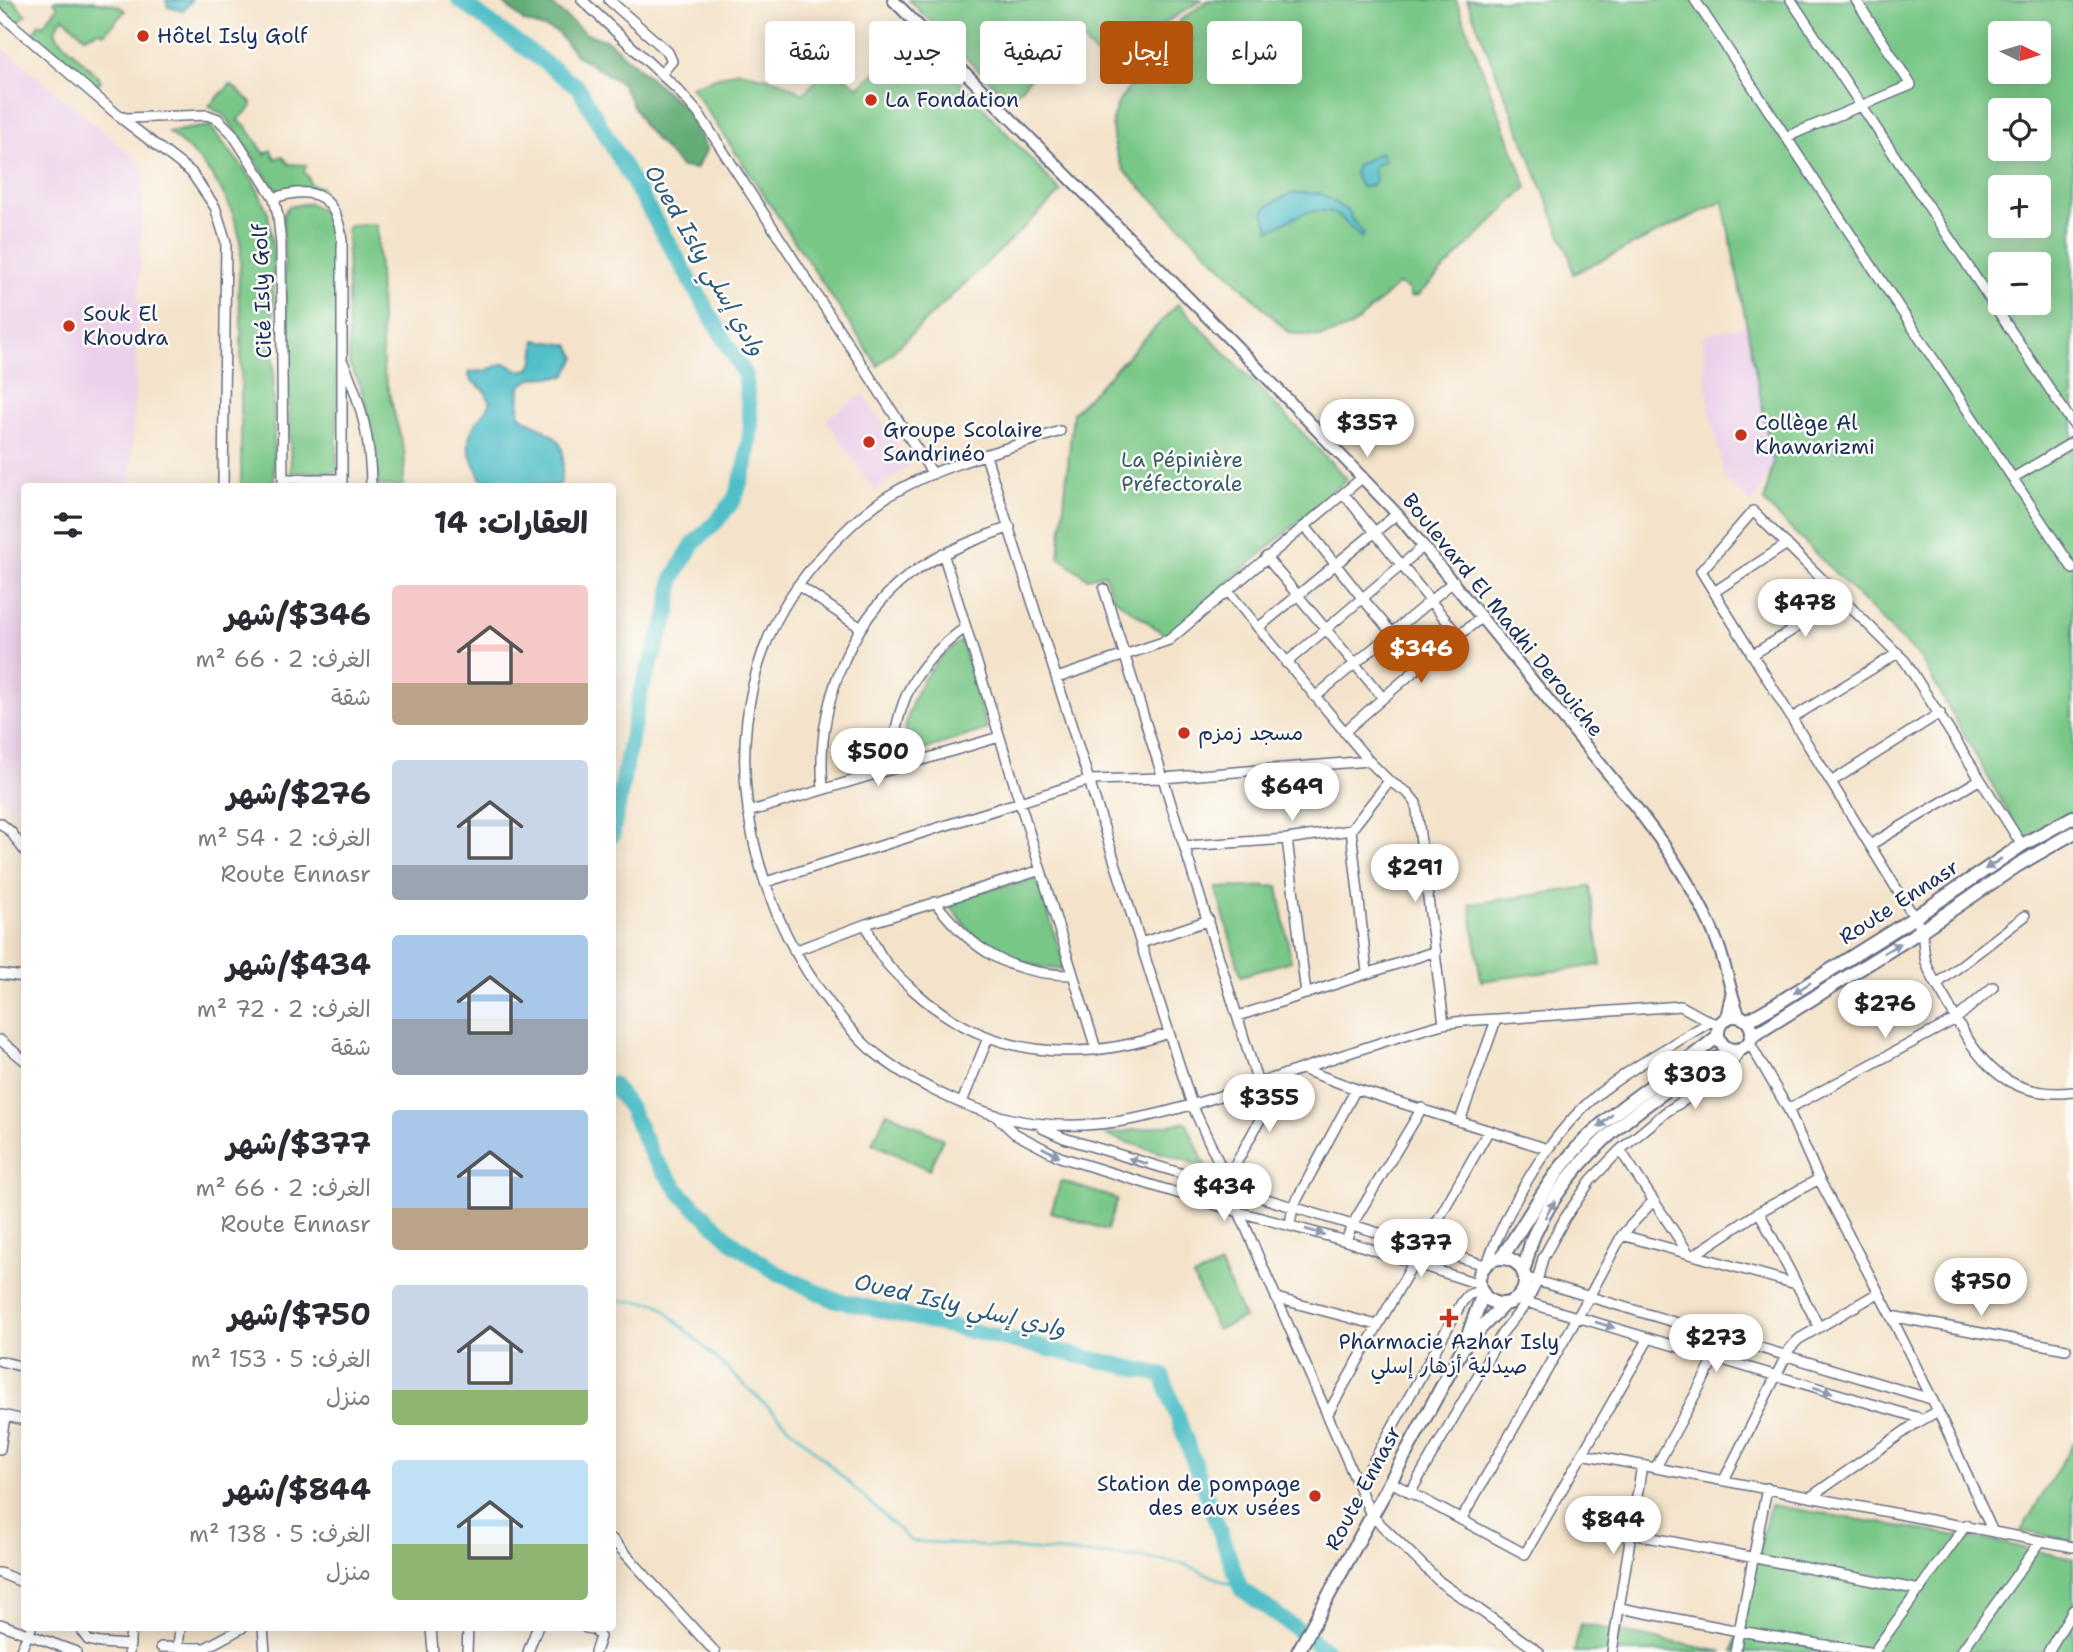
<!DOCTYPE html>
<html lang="ar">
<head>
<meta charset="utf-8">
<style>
	body { margin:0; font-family:"Shantell Sans","Playpen Sans Arabic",sans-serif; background:#f2f2f3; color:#2b2b33; direction:rtl; height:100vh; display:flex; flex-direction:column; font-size:26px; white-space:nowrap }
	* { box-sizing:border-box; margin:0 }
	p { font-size:23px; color:#7c7c81 }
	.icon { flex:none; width:38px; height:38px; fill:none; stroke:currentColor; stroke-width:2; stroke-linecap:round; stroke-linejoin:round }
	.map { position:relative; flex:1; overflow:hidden; direction:ltr }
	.side { position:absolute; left:21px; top:483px; width:595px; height:1148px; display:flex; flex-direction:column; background:#fff; border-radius:7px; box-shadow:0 4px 18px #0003; direction:rtl }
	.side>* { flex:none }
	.hud { position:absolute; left:637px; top:21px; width:665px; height:63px; direction:rtl; display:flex; gap:14px }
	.needle { width:46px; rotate:95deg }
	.controls { position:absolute; left:1988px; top:21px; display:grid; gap:14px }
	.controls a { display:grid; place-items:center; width:63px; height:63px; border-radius:7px; background:#fff; box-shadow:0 4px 18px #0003; font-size:35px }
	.price { position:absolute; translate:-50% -60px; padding:0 16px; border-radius:24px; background:#fff; color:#222; font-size:23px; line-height:46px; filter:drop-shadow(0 2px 4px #0008) }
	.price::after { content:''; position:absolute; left:50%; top:42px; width:21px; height:16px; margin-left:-10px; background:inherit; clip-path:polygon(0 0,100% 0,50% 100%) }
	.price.selected { background:#b45309; color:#fff }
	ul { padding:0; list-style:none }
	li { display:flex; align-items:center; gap:21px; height:175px; padding:0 28px }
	li span { display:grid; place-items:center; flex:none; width:196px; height:140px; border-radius:7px; color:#555 }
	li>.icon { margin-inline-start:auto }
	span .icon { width:84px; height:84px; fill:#fffc; stroke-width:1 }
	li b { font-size:30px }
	h2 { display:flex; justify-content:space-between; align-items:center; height:84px; padding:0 28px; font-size:30px }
	.chip { padding:0 24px; border-radius:7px; background:#fff; box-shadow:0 4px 18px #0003; font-size:24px; line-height:63px }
	.chip.selected { background:#b45309; color:#fff }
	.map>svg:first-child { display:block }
	.built { fill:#ecd1ea }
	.green { fill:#79c787; stroke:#4a7b72; stroke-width:2; fill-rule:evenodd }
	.forest { fill:#62ac74; stroke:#3e6e69; stroke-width:2 }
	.water { fill:#51bfc8; stroke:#367793; stroke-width:2 }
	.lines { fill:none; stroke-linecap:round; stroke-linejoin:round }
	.stream { stroke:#51bfc8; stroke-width:2.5 }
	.river { stroke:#51bfc8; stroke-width:16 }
	.minor-casing { stroke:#676e84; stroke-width:12 }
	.tertiary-casing { stroke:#676e84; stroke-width:14 }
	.secondary-casing { stroke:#676e84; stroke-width:16 }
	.minor { stroke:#fff; stroke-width:9 }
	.tertiary { stroke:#fff; stroke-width:10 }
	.secondary { stroke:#fff; stroke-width:12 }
	.oneway { fill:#8d97ae }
	.poi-dot { fill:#c8321e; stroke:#fdfcf7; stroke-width:2.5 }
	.labels { text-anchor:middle; stroke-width:5; stroke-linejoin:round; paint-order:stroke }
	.poi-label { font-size:21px; fill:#1b2f5e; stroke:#fdfcf7; text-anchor:start }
	.street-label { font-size:21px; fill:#1b2f5e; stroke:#fdfcf7 }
	.park-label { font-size:21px; fill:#375d6a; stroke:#fdfcf7 }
	.water-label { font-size:23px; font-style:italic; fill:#2b5a7e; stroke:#fdfcf7 }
</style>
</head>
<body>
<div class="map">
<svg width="2073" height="1652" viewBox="0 0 2073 1652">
	<rect width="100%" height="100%" fill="#fdfcf7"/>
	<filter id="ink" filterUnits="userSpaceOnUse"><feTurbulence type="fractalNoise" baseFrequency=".0143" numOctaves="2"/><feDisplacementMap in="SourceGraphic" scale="14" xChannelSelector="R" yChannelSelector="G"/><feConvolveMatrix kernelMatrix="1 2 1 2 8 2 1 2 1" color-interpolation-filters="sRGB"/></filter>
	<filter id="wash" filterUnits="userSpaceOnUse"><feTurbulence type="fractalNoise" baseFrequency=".00686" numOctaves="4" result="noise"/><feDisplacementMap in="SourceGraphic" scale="28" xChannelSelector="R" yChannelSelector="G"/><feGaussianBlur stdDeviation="1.57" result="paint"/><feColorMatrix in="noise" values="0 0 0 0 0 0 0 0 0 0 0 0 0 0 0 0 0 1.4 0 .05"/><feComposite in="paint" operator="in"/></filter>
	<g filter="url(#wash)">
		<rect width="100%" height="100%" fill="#f4e3ca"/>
		<!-- built -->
		<path class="built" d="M1,46L144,166L131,486H24V791L10,810L0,795Z
			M1747,325L1773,463L1758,495L1751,504L1725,479L1709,406L1702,335Z
			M863,394L911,465L875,491L826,419Z"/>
		<!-- green -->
		<path class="green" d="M0,0H13L26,15L18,22L0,7Z
			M56,0C74,0 117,0 125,11L105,33L98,31L85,37L63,17L55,29L57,36L101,80L94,88L34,33L39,23L43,25L58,7L54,2Z
			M909,0H1202L1102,61L1071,28L1064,35L1056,50L1009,101Z
			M1209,0H1456L1527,187L1417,296L1410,297L1409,290L1399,284L1351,327L1321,337L1289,333L1125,172C1087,100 1140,77 1193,41L1179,21Z
			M1467,0H2073V817L2023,839L1921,659L1764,502L1773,463L1723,201L1573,274L1570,258ZM2000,33H2039V72H2000ZM2000,110H2039V149H2000ZM2000,187H2039V226H2000ZM2000,264H2039V303H2000Z
			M918,37L1061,192L878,366L691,86L738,71L780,81L803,94L831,66L858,87Z
			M231,84L252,103L251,108L237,120L245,125L265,154L271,150L275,159L282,156L289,164L306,165L304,173L308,176L310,185L321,187L322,194L299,187L281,191L272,185L226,117L209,106Z
			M210,126L254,182L268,213L273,252L274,486H241V312C235,293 241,271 241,251C240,219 222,186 201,162C192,151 179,142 168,132Z
			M309,203L328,214L337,232V472L291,473L283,215L288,207Z
			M377,224L383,369L405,455L403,486H378L374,441L362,388L349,364L347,226Z
			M1178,304L1347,479L1167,636L1111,596L1105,574L1087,578L1059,557L1073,413Z
			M961,641L987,729L902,757C905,708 919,670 961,641Z
			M1038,879L1065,969C1034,970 1002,956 977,937C965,928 955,911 945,899Z
			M1278,886L1291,961L1241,976L1216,888Z
			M1590,887L1601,965L1481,981L1470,904Z
			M887,1112L943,1139L929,1170L872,1143Z
			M1186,1122L1206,1167L1104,1135Z
			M1061,1181L1117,1199L1107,1230L1051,1212Z
			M1221,1265L1244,1318L1217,1330L1193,1277Z
			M2073,1443V1541L2021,1531Z
			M1770,1505L2001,1543L2073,1559V1652H1733Z
			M1581,1624L1723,1652H1574Z"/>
		<!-- forest -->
		<path class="forest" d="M500,0H546L585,33L608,41L685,108L707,149L696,169L681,167L644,127L622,84L576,55L557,32L525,22Z"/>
		<!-- water -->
		<path class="water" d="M166,0H192L183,11L168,7Z
			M1381,152L1385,160L1375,166L1373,172L1376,178C1374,185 1369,188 1361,187L1354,173L1357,165Z
			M1291,193H1321L1351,214L1350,217L1364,234L1361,238C1352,231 1345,219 1335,214C1313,204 1289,220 1270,230L1263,211L1269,205Z
			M536,340L569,345L576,358L565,376L533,378L520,386L519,415C556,439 570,434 560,485L503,486L481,479C470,456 461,443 478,420C484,413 488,409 490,401L485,391L470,379L469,372L484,371L505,363L519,371L529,369L534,361Z"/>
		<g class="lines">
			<!-- stream -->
			<path class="stream" d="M612,1300L657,1303L911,1541L1146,1558L1185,1564L1241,1589"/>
			<!-- river -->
			<path class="river" d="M459,0L578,87L745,375L751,426L746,464L735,498L718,520L693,544L673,578L668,615L640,693L612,836
				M612,1084L630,1108L653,1157L682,1195L736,1245L777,1273L832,1299L1162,1375L1241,1589L1328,1652"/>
		</g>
	</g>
	<g filter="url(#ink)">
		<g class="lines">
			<defs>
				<path id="minor" d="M582,0L678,90L699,114L933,474
					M609,0L668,52L672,61L661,74
					M1695,0L2073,569
					M1791,0L2073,424
					M0,14L119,116L127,118L207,115L218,119L232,133L274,198L278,216L281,245L283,486
					M122,119L191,172L215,207L226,242L223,486
					M1786,137L1911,85L1856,0
					M274,198C316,184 337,197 342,241V486
					M343,362C361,401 371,443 371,486
					M1060,431C1005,450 945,463 895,492C862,510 821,554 799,584C708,708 740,891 831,1005C843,1020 855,1036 870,1049C909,1081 962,1108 1011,1119C1096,1138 1176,1111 1256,1084C1317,1064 1378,1042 1439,1025C1463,1019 1490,1020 1514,1018C1570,1014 1625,1010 1681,1006L1710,1022
					M986,456L1192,1105L1227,1180L1239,1212L1371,1515L1440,1582L1539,1652
					M2013,478L2073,442
					M283,479H342
					M1344,494L1458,635
					M1305,526L1363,599L1420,666
					M943,553L1096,1049
					M1266,557L1383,698
					M798,585L861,628
					M1104,589L1258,1083
					M1227,590L1369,761L1389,781L1408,793L1416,803L1444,1024
					M1714,592L1787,544
					M1258,628L1397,514
					M1752,655L1843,599
					M1286,663L1424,546
					M1057,678L1169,640L1363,477
					M1315,697L1454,581
					M1792,718L1898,653
					M1344,732L1420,666L1482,617
					M892,768C894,705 913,665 965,628
					M1831,782L1940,713
					M823,788C816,711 846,624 908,576C939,553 974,540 1010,527
					M748,812L999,737
					M0,823L11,832L24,850
					M1351,830L1367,972
					M1287,839L1306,994
					M1870,845L1979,780
					M2022,845L1905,661L1753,511L1701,571L1922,930C1924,940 1923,952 1926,962C1930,977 1942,992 1949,1006C1977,1059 2004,1100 2073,1092
					M1185,846L1287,839L1351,830L1389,781
					M766,882L1090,780L1163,778L1369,761
					M935,902C972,950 1010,975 1073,975
					M866,924C877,956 888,967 912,989C986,1057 1075,1065 1169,1033
					M1141,943L1209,920
					M794,951L866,924L1041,870
					M0,974L24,977
					M1938,983L2025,916
					M1238,1016L1436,951
					M0,1040L24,1060
					M1749,1042L1788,1109L1819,1179L1891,1316L1938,1411L1992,1530
					M1302,1069L1356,1089L1548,1149
					M962,1102L988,1038
					M1788,1109L1956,1019L1993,987
					M996,1116L1014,1133L1060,1157L1239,1212L1346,1241L1479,1284
					M1460,1121L1496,1020
					M1042,1128L1064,1138L1485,1265
					M1620,1150L1689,1254
					M1227,1180L1285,1074
					M1759,1212L1819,1327
					M1290,1224L1293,1207L1356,1089
					M1622,1235L1796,1284
					M1346,1241L1352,1225L1422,1108
					M1694,1255L1759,1212L1819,1179
					M1487,1263C1510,1203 1551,1131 1602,1091C1636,1065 1673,1044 1710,1022L1721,1024
					M1527,1278L1931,1399
					M1276,1298L1377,1325
					M1516,1299L1923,1419
					M1891,1316L2066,1349
					M0,1361L24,1367
					M2,1415L24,1420
					M1327,1415L1489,1130
					M0,1449L5,1416
					M1582,1454L2073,1547
					M1656,1467L1715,1358L1728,1339
					M1724,1480L1790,1348L1799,1339L1878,1293
					M1389,1481L1525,1554L1649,1338
					M1359,1487L1462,1302L1468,1295L1481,1290
					M1410,1493L1503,1332L1527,1302L1537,1282L1543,1258L1565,1218L1591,1180L1620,1150L1666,1112L1725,1074L1741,1049
					M1812,1496L1915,1424L1938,1411
					M1461,1520L1589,1297L1622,1235L1653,1201
					M1632,1534L1920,1590
					M612,1539L715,1652
					M0,1573L24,1583
					M1620,1608L1739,1631L1868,1652
					M0,1624L76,1652
					M84,1628L83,1633L88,1640L100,1643L130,1645
					M263,1628L265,1652
					M431,1628L433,1652
					M586,1628L595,1630L600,1637L595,1652
					M161,1647L205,1648L242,1628
					M178,1648L180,1628
					M20,1652L31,1628
					M129,1652L131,1628
					M467,1652L468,1628
					M528,1652L537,1628
					M1612,1652L1642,1465
					M1735,1652L1767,1488
					M1874,1652L1966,1525
					M1961,1652L2041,1541
					M2048,1652L2073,1610"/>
				<path id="tertiary" d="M893,0L1250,360L1397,514L1638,810L1666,848C1686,878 1705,909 1718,944C1727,968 1730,993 1740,1017
					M1726,1018L1731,995"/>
				<path id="secondary" d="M1718 1033a17 17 0 1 1 34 0a17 17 0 1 1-34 0Z
					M1747,1021L1775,1005L1915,917L2022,845L2073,817
					M1751,1037L1922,930L2018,865L2073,833
					M1479 1281a23 23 0 1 1 46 0a23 23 0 1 1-46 0Z
					M1501,1258C1528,1221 1549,1176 1582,1143C1623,1101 1674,1073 1718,1036
					M1523,1272C1527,1260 1529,1247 1534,1235C1572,1150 1654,1094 1732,1050
					M1470,1339L1504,1304
					M1298,1652L1465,1344L1483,1293"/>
			</defs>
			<!-- minor casing -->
			<use href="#minor" class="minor-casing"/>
			<!-- tertiary casing -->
			<use href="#tertiary" class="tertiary-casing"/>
			<!-- secondary casing -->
			<use href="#secondary" class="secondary-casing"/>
			<!-- minor -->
			<use href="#minor" class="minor"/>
			<!-- tertiary -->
			<use href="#tertiary" class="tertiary"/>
			<!-- secondary -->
			<use href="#secondary" class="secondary"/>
		</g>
		<!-- one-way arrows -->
		<defs><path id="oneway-solid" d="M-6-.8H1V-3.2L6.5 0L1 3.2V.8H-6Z" transform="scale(1.75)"/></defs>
		<g class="oneway">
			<use href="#oneway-solid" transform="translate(1993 864) rotate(147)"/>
			<use href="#oneway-solid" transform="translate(1892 948) rotate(-31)"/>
			<use href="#oneway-solid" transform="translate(1802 988) rotate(148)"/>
			<use href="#oneway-solid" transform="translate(1605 1121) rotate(138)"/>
			<use href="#oneway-solid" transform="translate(1051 1152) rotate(27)"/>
			<use href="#oneway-solid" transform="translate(1138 1161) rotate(-163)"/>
			<use href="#oneway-solid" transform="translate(1550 1209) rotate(-60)"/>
			<use href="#oneway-solid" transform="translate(1315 1232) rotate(17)"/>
			<use href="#oneway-solid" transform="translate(1605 1325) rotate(17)"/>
			<use href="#oneway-solid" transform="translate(1823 1390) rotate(16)"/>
		</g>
	</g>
	<!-- markers -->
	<g class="poi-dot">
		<circle cx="143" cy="36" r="7"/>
		<circle cx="871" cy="100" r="7"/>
		<circle cx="69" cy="326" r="7"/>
		<circle cx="1741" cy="435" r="7"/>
		<circle cx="869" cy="442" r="7"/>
		<circle cx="1184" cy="733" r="7"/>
		<path d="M1445.5 1307.5h7v7h7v7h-7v7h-7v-7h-7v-7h7z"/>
		<circle cx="1315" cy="1496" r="7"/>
	</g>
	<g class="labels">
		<!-- poi labels -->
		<g class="poi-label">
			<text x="157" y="43">Hôtel Isly Golf</text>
			<text x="885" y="107">La Fondation</text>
			<text x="83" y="321">Souk El<tspan x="83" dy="24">Khoudra</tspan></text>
			<text x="1755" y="430">Collège Al<tspan x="1755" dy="24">Khawarizmi</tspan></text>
			<text x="883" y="437">Groupe Scolaire<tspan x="883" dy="24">Sandrinéo</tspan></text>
			<text x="1198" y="740">مسجد زمزم</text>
			<text x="1449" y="1349" text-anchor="middle">Pharmacie Azhar Isly<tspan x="1449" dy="24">صيدلية أزهار إسلي</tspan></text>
			<text x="1301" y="1491" text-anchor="end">Station de pompage<tspan x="1301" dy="24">des eaux usées</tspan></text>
		</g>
		<!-- street labels -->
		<g class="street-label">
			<text transform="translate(262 291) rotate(-92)" y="7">Cité Isly Golf</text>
			<text transform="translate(1503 615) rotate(51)" y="7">Boulevard El Madhi Derouiche</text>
			<text transform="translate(1899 902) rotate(-33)" y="7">Route Ennasr</text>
			<text transform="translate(1363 1488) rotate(-62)" y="7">Route Ennasr</text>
		</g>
		<!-- park labels -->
		<g class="park-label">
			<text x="1182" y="467">La Pépinière<tspan x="1182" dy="24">Préfectorale</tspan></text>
		</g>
		<!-- water labels -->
		<g class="water-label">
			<text transform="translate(705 260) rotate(60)" y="8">Oued Isly وادي إسلي</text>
			<text transform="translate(960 1305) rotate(13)" y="8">Oued Isly وادي إسلي</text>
		</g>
	</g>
</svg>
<div class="controls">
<a><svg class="needle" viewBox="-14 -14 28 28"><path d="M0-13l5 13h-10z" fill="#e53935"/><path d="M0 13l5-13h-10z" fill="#7c7c81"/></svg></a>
<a><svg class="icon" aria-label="locate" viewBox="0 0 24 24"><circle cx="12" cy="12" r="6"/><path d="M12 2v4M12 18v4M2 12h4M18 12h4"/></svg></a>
<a>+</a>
<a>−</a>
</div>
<b class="price" style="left:1367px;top:459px">$357</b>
<b class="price" style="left:1805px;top:639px">$478</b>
<b class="price selected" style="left:1421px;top:685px">$346</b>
<b class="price" style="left:878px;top:788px">$500</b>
<b class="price" style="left:1292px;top:823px">$649</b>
<b class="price" style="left:1415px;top:904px">$291</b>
<b class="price" style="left:1885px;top:1040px">$276</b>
<b class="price" style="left:1695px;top:1111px">$303</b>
<b class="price" style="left:1269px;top:1134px">$355</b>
<b class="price" style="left:1224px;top:1223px">$434</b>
<b class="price" style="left:1421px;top:1279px">$377</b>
<b class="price" style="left:1981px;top:1318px">$750</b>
<b class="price" style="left:1716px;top:1374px">$273</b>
<b class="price" style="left:1613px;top:1556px">$844</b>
<div class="hud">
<a class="chip">شراء</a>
<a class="chip selected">إيجار</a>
<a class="chip">تصفية</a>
<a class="chip">جديد</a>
<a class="chip">شقة</a>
</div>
<section class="side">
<h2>العقارات: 14<svg class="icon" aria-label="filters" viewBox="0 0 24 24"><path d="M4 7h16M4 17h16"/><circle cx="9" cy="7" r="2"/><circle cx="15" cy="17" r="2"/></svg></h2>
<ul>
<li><span style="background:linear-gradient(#f6c9c9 70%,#b9a48a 0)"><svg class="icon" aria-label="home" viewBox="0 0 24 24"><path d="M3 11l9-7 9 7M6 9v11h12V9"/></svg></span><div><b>$346/شهر</b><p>الغرف: 2 · 66 m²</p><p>شقة</p></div></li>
<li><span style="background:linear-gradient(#c9d6e8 75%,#9aa5b1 0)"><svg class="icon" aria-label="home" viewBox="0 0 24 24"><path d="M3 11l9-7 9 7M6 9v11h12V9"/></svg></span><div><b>$276/شهر</b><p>الغرف: 2 · 54 m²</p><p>Route Ennasr</p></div></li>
<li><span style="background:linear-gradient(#a9c7e8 60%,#9aa5b1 0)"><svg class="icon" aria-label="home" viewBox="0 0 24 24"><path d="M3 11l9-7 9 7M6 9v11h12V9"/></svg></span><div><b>$434/شهر</b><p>الغرف: 2 · 72 m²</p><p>شقة</p></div></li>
<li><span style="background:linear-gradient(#a9c7e8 70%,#b9a48a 0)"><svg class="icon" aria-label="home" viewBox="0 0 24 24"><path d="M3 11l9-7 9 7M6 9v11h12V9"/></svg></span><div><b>$377/شهر</b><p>الغرف: 2 · 66 m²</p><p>Route Ennasr</p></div></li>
<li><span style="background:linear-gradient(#c9d6e8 75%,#8fb573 0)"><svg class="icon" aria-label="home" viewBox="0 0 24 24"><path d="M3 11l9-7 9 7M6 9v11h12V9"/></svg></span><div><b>$750/شهر</b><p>الغرف: 5 · 153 m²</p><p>منزل</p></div></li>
<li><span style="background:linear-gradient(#bfe0f5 60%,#8fb573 0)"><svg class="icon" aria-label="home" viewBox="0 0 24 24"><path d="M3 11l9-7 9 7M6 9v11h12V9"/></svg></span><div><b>$844/شهر</b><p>الغرف: 5 · 138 m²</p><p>منزل</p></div></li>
</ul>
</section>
</div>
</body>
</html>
